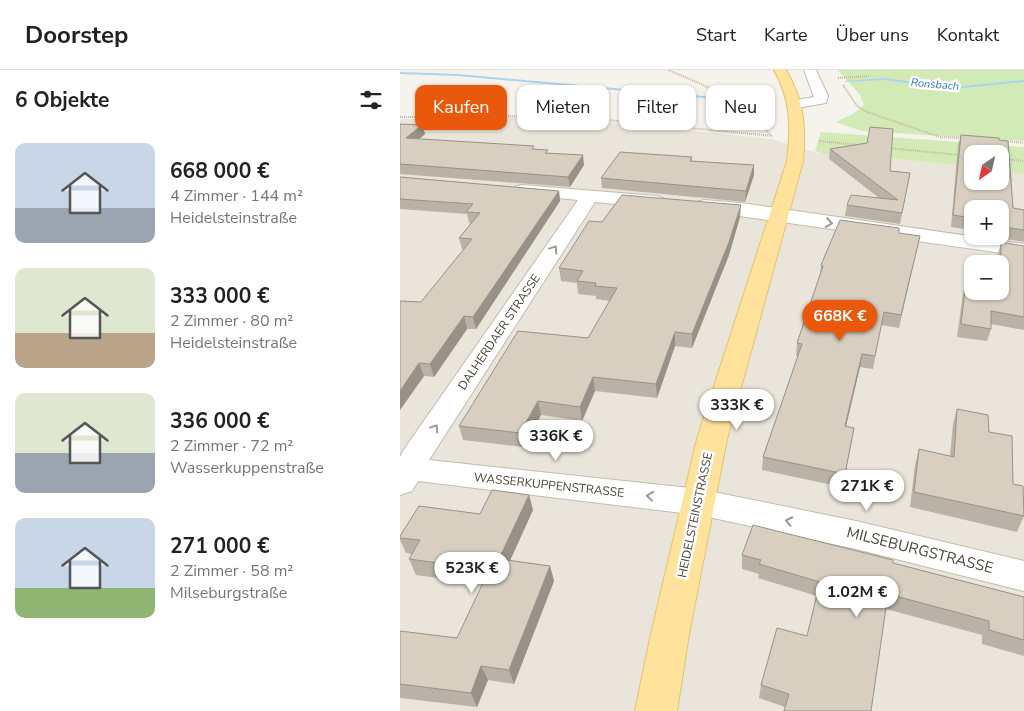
<!DOCTYPE html>
<html lang="de">
<head>
<meta charset="utf-8">
<style>
	body { margin:0; font-family:"Nunito Sans",sans-serif; background:#f6f6f6; color:#222; height:100vh; display:flex; flex-direction:column; font-size:19px; white-space:nowrap }
	* { box-sizing:border-box; margin:0 }
	p { font-size:16px; color:#767676 }
	.icon { flex:none; width:28px; height:28px; fill:none; stroke:currentColor; stroke-width:2; stroke-linecap:round; stroke-linejoin:round }
	.map { position:relative; flex:1; overflow:hidden }
	.drawer { display:flex; flex-direction:column; background:#fff; width:400px }
	.drawer>* { flex:none }
	.top-card { position:absolute; left:15px; top:15px; width:475px; height:45px; display:flex; gap:10px }
	.needle { width:32px; rotate:214deg }
	.fabs { position:absolute; left:564px; top:75px; display:grid; gap:10px }
	.fabs a { display:grid; place-items:center; width:45px; height:45px; border-radius:10px; background:#fff; box-shadow:0 1px 4px #0004; font-size:25px }
	.price { position:absolute; translate:-50% -42px; padding:0 11px; border-radius:18px; background:#fff; color:#222; font-size:16px; line-height:32px; filter:drop-shadow(0 1px 2px #0008) }
	.price::after { content:''; position:absolute; left:50%; top:30px; width:15px; height:11px; margin-left:-8px; background:inherit; clip-path:polygon(0 0,100% 0,50% 100%) }
	.price.current { background:#ea580c; color:#fff }
	ul { padding:0; list-style:none }
	li { display:flex; align-items:center; gap:15px; height:125px; padding:0 15px }
	li span { display:grid; place-items:center; flex:none; width:140px; height:100px; border-radius:10px; color:#555 }
	li>.icon { margin-inline-start:auto }
	span .icon { width:60px; height:60px; fill:#fffc; stroke-width:1 }
	li b { font-size:21px }
	h2 { display:flex; justify-content:space-between; align-items:center; height:60px; padding:0 15px; font-size:21px }
	.chip { padding:0 18px; border-radius:10px; background:#fff; box-shadow:0 1px 4px #0004; font-size:18px; line-height:45px }
	.chip.current { background:#ea580c; color:#fff }
	header { display:flex; align-items:center; gap:30px; box-sizing:border-box; height:70px; padding:0 25px; background:#fff; border-bottom:1px solid #e0e0e0 }
	header strong { font-size:24px }
	nav { display:flex; gap:28px; margin-inline-start:auto; font-size:18px }
	main { display:flex; flex:1; min-height:0 }
	.map>svg:first-child { display:block }
	.residential { fill:#eae5da; fill-rule:evenodd }
	.green { fill:#d2eab5 }
	.lines { fill:none; stroke-linecap:round; stroke-linejoin:round }
	.stream { fill:#a9d4f2; fill-rule:evenodd }
	.minor-casing { stroke:#c2bbae; stroke-width:2 }
	.major-casing { stroke:#e6c16a; stroke-width:2 }
	.path { stroke:#c4b79f; stroke-width:2; stroke-dasharray:1 1; stroke-linecap:butt }
	.minor { fill:#fff; fill-rule:evenodd }
	.major { fill:#ffe39c; fill-rule:evenodd }
	.wall { fill:#bab2a6 }
	.shaded-wall { fill:#979187 }
	.building { fill:#d8cfc1; stroke:#979187; fill-rule:evenodd }
	.oneway { stroke:#9c9892 }
	.labels { text-anchor:middle; stroke-width:5; stroke-linejoin:round; paint-order:stroke }
	.far-water-label { font-size:11px; font-style:italic; fill:#2e7ab2; stroke:#fff }
	.street-label { font-size:12px; fill:#4b4439; stroke:#fff }
	.near-street-label { font-size:15px; fill:#4b4439; stroke:#fff }
</style>
</head>
<body>
<header>
<strong>Doorstep</strong>
<nav><a>Start</a><a>Karte</a><a>Über uns</a><a>Kontakt</a></nav>
</header>
<main>
<section class="drawer">
<h2>6 Objekte<svg class="icon" aria-label="filters" viewBox="0 0 24 24"><path d="M4 7h16M4 17h16"/><circle cx="9" cy="7" r="2"/><circle cx="15" cy="17" r="2"/></svg></h2>
<ul>
<li><span style="background:linear-gradient(#c9d6e8 65%,#9aa5b1 0)"><svg class="icon" aria-label="home" viewBox="0 0 24 24"><path d="M3 11l9-7 9 7M6 9v11h12V9"/></svg></span><div><b>668 000 €</b><p>4 Zimmer · 144 m²</p><p>Heidelsteinstraße</p></div></li>
<li><span style="background:linear-gradient(#dfe7d0 65%,#b9a48a 0)"><svg class="icon" aria-label="home" viewBox="0 0 24 24"><path d="M3 11l9-7 9 7M6 9v11h12V9"/></svg></span><div><b>333 000 €</b><p>2 Zimmer · 80 m²</p><p>Heidelsteinstraße</p></div></li>
<li><span style="background:linear-gradient(#dfe7d0 60%,#9aa5b1 0)"><svg class="icon" aria-label="home" viewBox="0 0 24 24"><path d="M3 11l9-7 9 7M6 9v11h12V9"/></svg></span><div><b>336 000 €</b><p>2 Zimmer · 72 m²</p><p>Wasserkuppenstraße</p></div></li>
<li><span style="background:linear-gradient(#c9d6e8 70%,#8fb573 0)"><svg class="icon" aria-label="home" viewBox="0 0 24 24"><path d="M3 11l9-7 9 7M6 9v11h12V9"/></svg></span><div><b>271 000 €</b><p>2 Zimmer · 58 m²</p><p>Milseburgstraße</p></div></li>
</ul>
</section>
<div class="map">
<svg width="624" height="641" viewBox="0 0 624 641">
	<rect width="100%" height="100%" fill="#f6f3ec"/>
	<!-- residential -->
	<path class="residential" d="M137,47L218,53L371,69L422,84L481,87L572,97V111H600V101L624,104V641H0V49ZM572,139H600V166H572ZM572,194H600V221H572Z"/>
	<!-- green -->
	<path class="green" d="M438,0H624V71L462,61L435,52L453,44L464,35L460,25Z
		M421,62L624,77V104L600,101V84H572V97L481,87L422,84L415,81Z"/>
	<g class="lines">
		<!-- stream -->
		<path class="stream" d="M0,2L58,4L326,28L367,23L369,24L326,30L58,6L0,4Z
			M484,8L554,17L624,10V12L554,19L484,10L446,12L444,11Z"/>
		<defs>
			<path id="minor" d="M404,0H416L428,26L426,33L396,38L389,34L391,31L414,27Z
				M122,115L256,126L263,128L265,132L263,136L256,138L195,132L29,390L299,419L456,451L624,491V521L456,479L299,445L18,411L12,421L0,425V387L3,381L178,130L116,124L113,120L116,116Z
				M304,130L341,133L624,174V186L297,140L295,136L297,132Z"/>
			<path id="major" d="M374,0H386C404,30 406,57 403,91L327,369L289,564L277,641H235L251,564L297,369L387,91C391,57 391,30 374,0Z"/>
		</defs>
		<!-- minor casing -->
		<use href="#minor" class="minor-casing"/>
		<!-- major casing -->
		<use href="#major" class="major-casing"/>
		<!-- path -->
		<path class="path" d="M268,0C309,17 342,30 371,66
			M438,8L469,6
			M443,15L457,36L467,42L540,67L562,68
			M352,44L373,45
			M0,47L165,46L373,66
			M419,71L460,75
			M606,71L624,73
			M489,78L559,85
			M600,89L624,91"/>
		<!-- minor -->
		<use href="#minor" class="minor"/>
		<!-- major -->
		<use href="#major" class="major"/>
	</g>
	<!-- wall -->
	<path class="wall" d="M0,54L22,55L25,64L19,69L135,79L184,95L170,117L0,104Z
		M561,65L613,138L624,140V172L599,168V166H600V139H572V160L551,157L558,75Z
		M430,79L490,101L510,103L500,154L445,146L447,135L479,128L429,89Z
		M292,87V91L354,95V105L345,132L202,118L201,108Z
		M0,107L159,121L160,131L76,259H67L34,307L24,306L0,340V231L21,232L64,179H62L59,168L71,153H69L67,144L0,139Z
		M340,147L329,185L292,278L275,276L257,328L195,321L182,351L141,345L124,377L63,370L59,356L188,268L210,231L196,229V226L178,224L177,213L161,211L159,198Z
		M499,163L520,166L499,258L481,255L473,299L460,297L446,356L452,371L442,417L362,400L363,387L398,286H396L397,273L420,206L421,195Z
		M601,172L624,176V260L591,254V259L587,271L557,267L563,223L566,211L600,221V194H598V184Z
		M557,339L589,362L613,414L624,446L617,462L510,437L515,395L519,379L550,386L553,354Z
		M129,425L133,440L110,490L150,496L154,511L114,614L88,610L77,637L0,628V561L57,568L83,514L16,505L9,489L12,484L6,483L0,470V466L80,444Z
		M342,485L493,493L624,527V586L582,574V565L486,539L385,637L359,628L361,615L407,566L417,526L358,508L359,504L342,499Z"/>
	<!-- shaded-wall -->
	<path class="shaded-wall" d="M22,55L25,64L9,78L6,68Z
		M183,85L184,95L170,117L168,107Z
		M354,95V105L345,132L346,121Z
		M159,121L160,131L76,259L73,247Z
		M341,135L340,147L329,185L292,278V264Z
		M64,246L67,259L34,307L30,294Z
		M275,262V276L257,328L256,314Z
		M462,284L460,297L443,369L445,356Z
		M19,293L24,306L0,340V321Z
		M193,307L195,321L182,351L180,337Z
		M138,331L141,345L124,377L120,363Z
		M129,425L133,440L104,504L99,489Z
		M150,496L154,511L114,614L109,600Z
		M81,596L88,610L77,637L71,623Z"/>
	<!-- building -->
	<path class="building" d="M0,54L22,55L6,68L134,76L132,79L148,80L145,83L183,85L168,107L0,94Z
		M470,57L493,59L490,101L510,103L502,143L447,135L451,125L498,130L430,79L467,73Z
		M561,65L599,68V70L608,71L613,138L624,140V160L602,157V152L600,151V139H572V148L553,145ZM572,84H600V111H572Z
		M220,82L292,87L290,91L354,95L346,121L201,108Z
		M0,107L159,121L73,247L64,246L30,294L19,293L0,321V231L21,232L72,169L59,168L80,143L66,142L73,134L0,129Z
		M222,125L341,135L329,172L292,264L275,262L256,314L193,307L180,337L138,331L120,363L59,356L118,261L188,268L217,218L195,216L196,213L177,211L183,201L159,198L189,151L202,152Z
		M440,150L499,158V163L520,166L501,245L484,242L475,286L462,284L445,356L454,358L445,404L363,387L402,274L397,273L423,196L421,195Z
		M601,172L624,176V247L591,241V259L561,254L566,211L572,212V221H600Z
		M557,339L588,345L589,362L612,366L613,414L623,416L624,446L514,422L519,379L554,387Z
		M92,420L129,425L99,489L150,496L109,600L81,596L71,623L0,614V561L57,568L89,500L9,489L20,470L0,468V466L19,436L80,444Z
		M353,455L493,490V493L624,527V570L589,560V551L488,524L471,641H384L389,624L361,615L377,558L407,566L420,512L359,494L361,490L342,485Z"/>
	<!-- one-way arrows -->
	<defs><path id="oneway-chevron" d="M-2-3.5L2.5 0L-2 3.5" fill="none" stroke-width="1.6" stroke-linecap="round" stroke-linejoin="round" transform="scale(1.25)"/></defs>
	<g class="oneway">
		<use href="#oneway-chevron" transform="translate(429 153) rotate(8)"/>
		<use href="#oneway-chevron" transform="translate(154 179) rotate(-56)"/>
		<use href="#oneway-chevron" transform="translate(35 358) rotate(-56)"/>
		<use href="#oneway-chevron" transform="translate(250 426) rotate(-174)"/>
		<use href="#oneway-chevron" transform="translate(389 451) rotate(-168)"/>
	</g>
	<g class="labels">
		<!-- far-water labels -->
		<g class="far-water-label">
			<text transform="translate(535 14) rotate(5)" y="4">Ronsbach</text>
		</g>
		<!-- street labels -->
		<g class="street-label">
			<text transform="translate(99 262) rotate(-56)" y="4">DALHERDAER STRASSE</text>
			<text transform="translate(149 415) rotate(6)" y="4">WASSERKUPPENSTRASSE</text>
			<text transform="translate(295 445) rotate(-78)" y="4">HEIDELSTEINSTRASSE</text>
		</g>
		<!-- near-street labels -->
		<g class="near-street-label">
			<text transform="translate(520 480) rotate(14)" y="5">MILSEBURGSTRASSE</text>
		</g>
	</g>
</svg>
<div class="fabs">
<a><svg class="needle" viewBox="-14 -14 28 28"><path d="M0-13l5 13h-10z" fill="#e53935"/><path d="M0 13l5-13h-10z" fill="#767676"/></svg></a>
<a>+</a>
<a>−</a>
</div>
<b class="price current" style="left:440px;top:272px">668K €</b>
<b class="price" style="left:337px;top:361px">333K €</b>
<b class="price" style="left:156px;top:392px">336K €</b>
<b class="price" style="left:467px;top:442px">271K €</b>
<b class="price" style="left:72px;top:524px">523K €</b>
<b class="price" style="left:457px;top:548px">1.02M €</b>
<div class="top-card">
<a class="chip current">Kaufen</a>
<a class="chip">Mieten</a>
<a class="chip">Filter</a>
<a class="chip">Neu</a>
</div>
</div>
</main>
</body>
</html>
